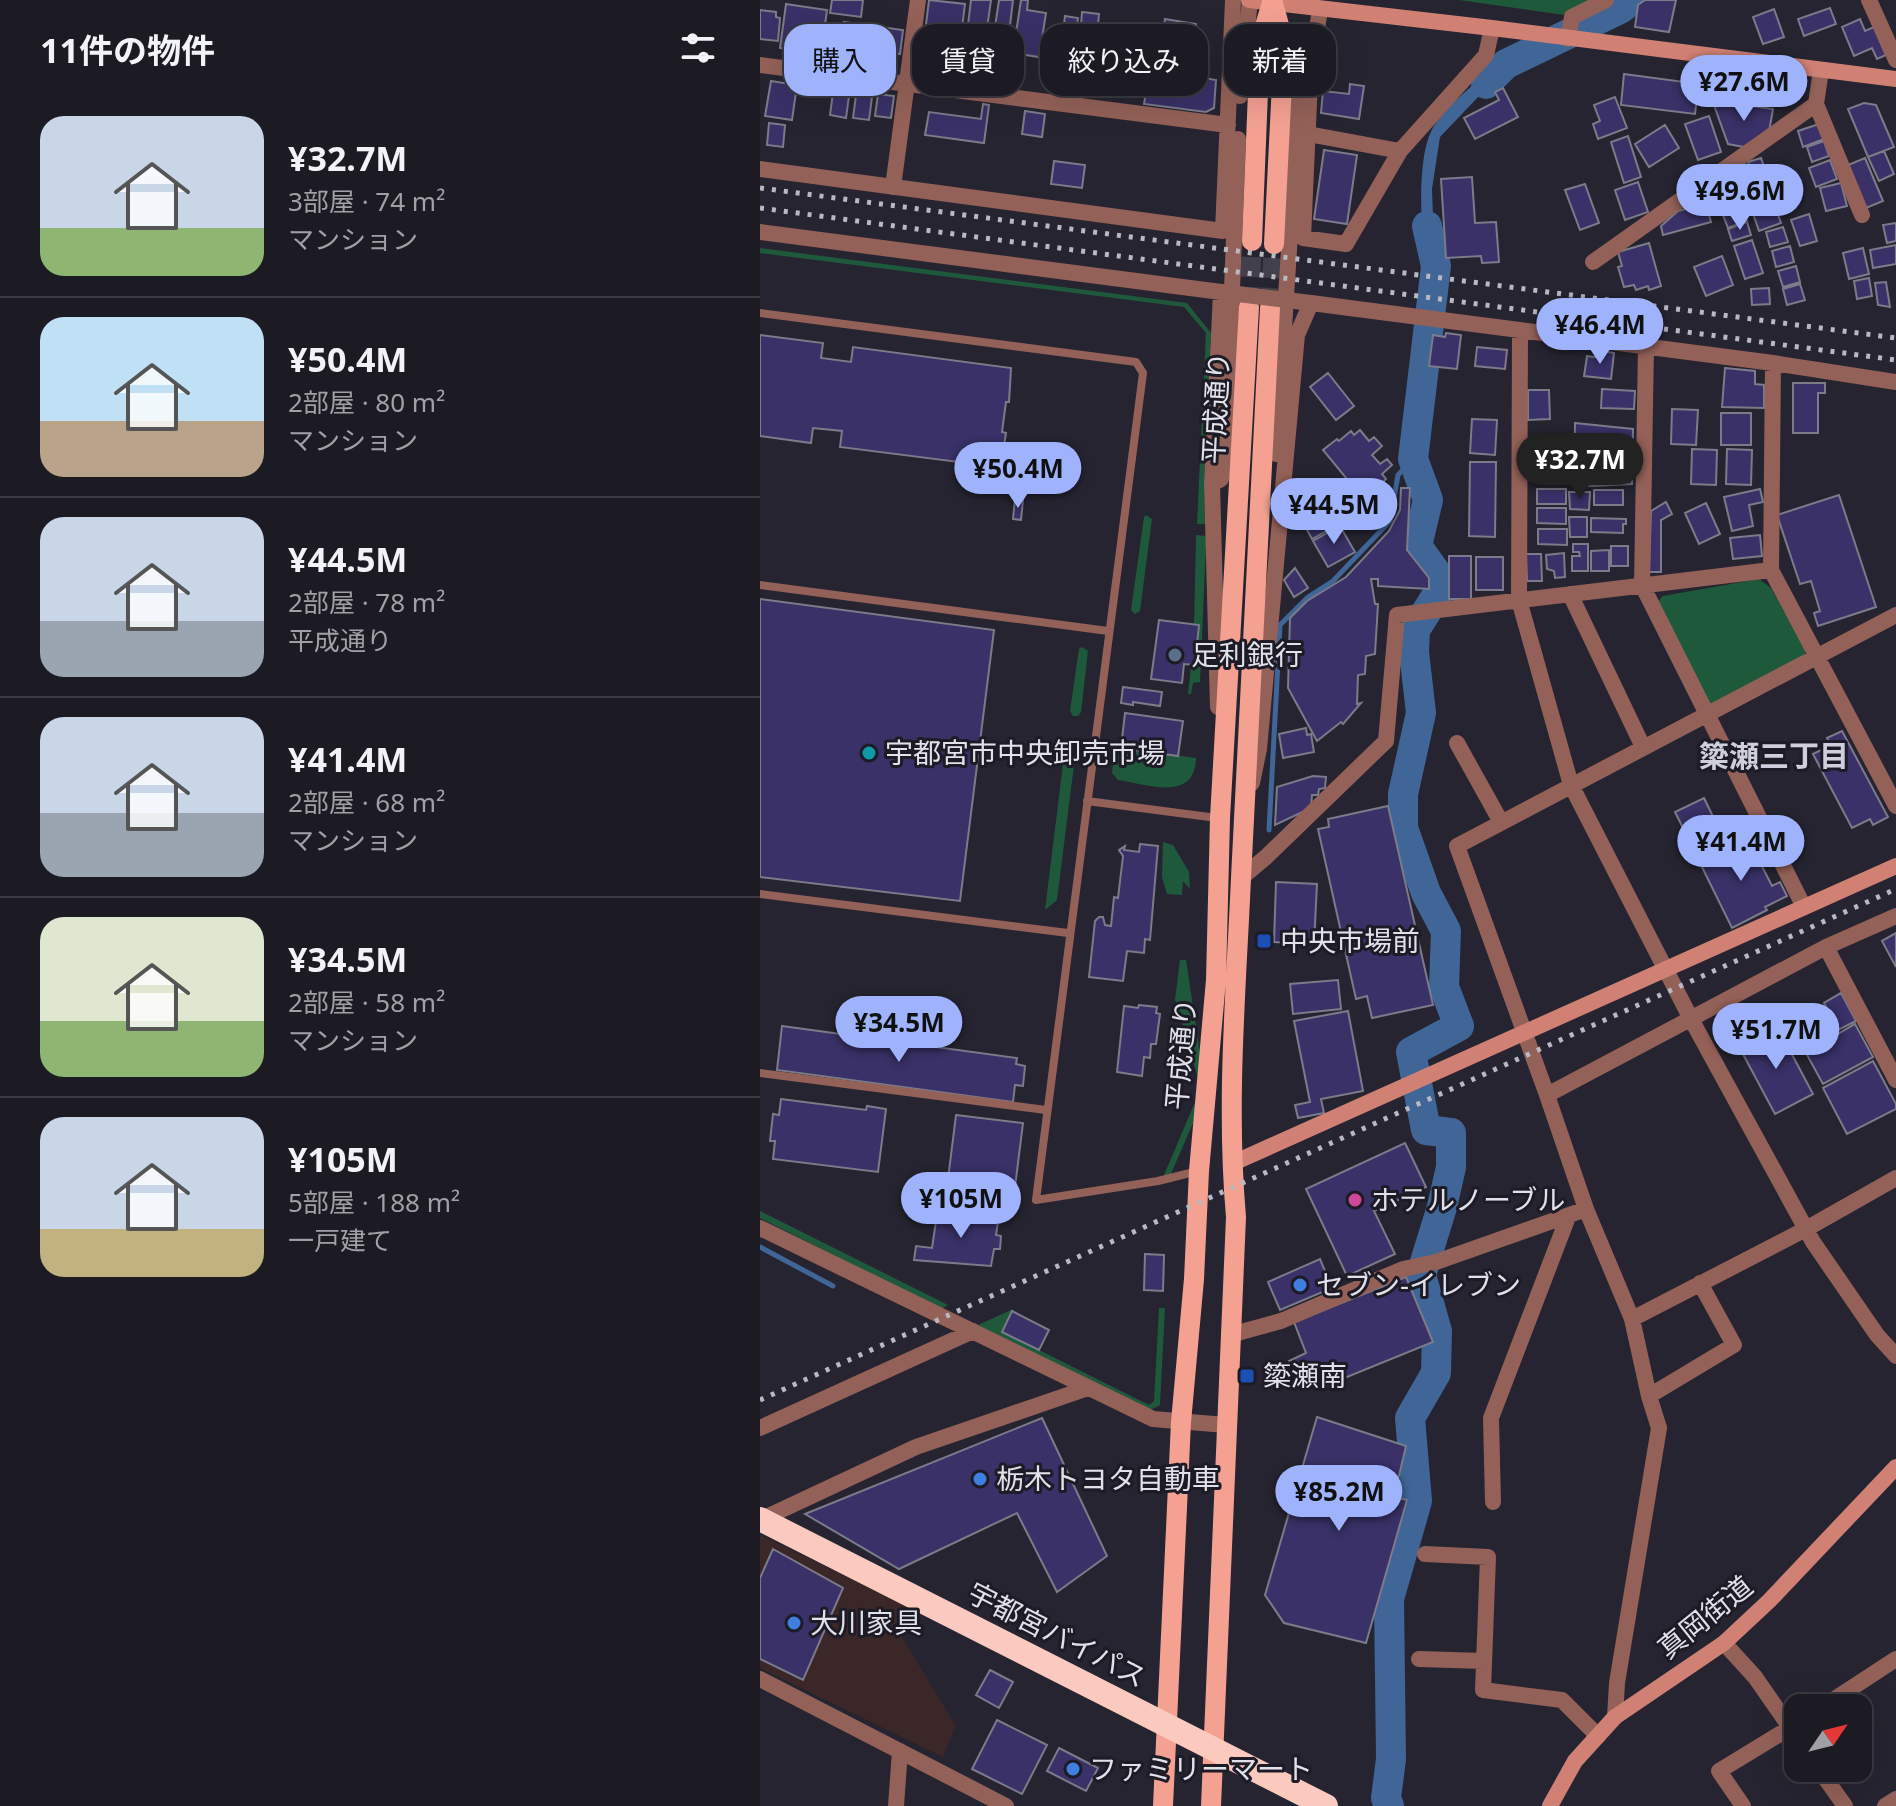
<!DOCTYPE html>
<html lang="ja">
<head>
<meta charset="utf-8">
<style>
	body { margin:0; font-family:"Noto Sans","Noto Sans JP",sans-serif; background:#25242c; color:#f1f3f6; height:100vh; display:flex; flex-direction:column; font-size:30px; white-space:nowrap }
	* { box-sizing:border-box; margin:0 }
	p { font-size:26px; color:#a0a1a6 }
	.icon { flex:none; width:44px; height:44px; fill:none; stroke:currentColor; stroke-width:2; stroke-linecap:round; stroke-linejoin:round }
	.map { position:relative; flex:1; overflow:hidden }
	.sheet { display:flex; flex-direction:column; background:#1c1b24; width:760px }
	.sheet>* { flex:none }
	.guide { position:absolute; left:24px; top:24px; width:760px; height:72px; display:flex; gap:16px }
	.needle { width:52px; rotate:55deg }
	.tools { position:absolute; left:1024px; top:1694px; display:grid; gap:16px }
	.tools a { display:grid; place-items:center; width:88px; height:88px; border-radius:16px; background:#1c1b24; box-shadow:0 8px 32px #0002,0 0 0 2px #3a3941; font-size:40px }
	.price { position:absolute; translate:-50% -68px; padding:0 18px; border-radius:28px; background:#9fb3fd; color:#111; font-size:26px; line-height:52px; filter:drop-shadow(0 2px 4px #0008) }
	.price::after { content:''; position:absolute; left:50%; top:48px; width:24px; height:18px; margin-left:-12px; background:inherit; clip-path:polygon(0 0,100% 0,50% 100%) }
	.price.on { background:#222; color:#fff }
	ul { padding:0; list-style:none }
	li { display:flex; align-items:center; gap:24px; height:200px; padding:0 40px }
	li+li { border-top:2px solid #3a3941 }
	li span { display:grid; place-items:center; flex:none; width:224px; height:160px; border-radius:24px; color:#555 }
	li>.icon { margin-inline-start:auto }
	span .icon { width:96px; height:96px; fill:#fffc; stroke-width:1 }
	li b { font-size:34px }
	h2 { display:flex; justify-content:space-between; align-items:center; height:96px; padding:0 40px; font-size:34px }
	.tag { padding:0 28px; border-radius:24px; background:#1c1b24; box-shadow:0 8px 32px #0002,0 0 0 2px #3a3941; font-size:28px; line-height:72px }
	.tag.on { background:#9fb3fd; color:#111 }
	main { display:flex; flex:1; min-height:0 }
	.map>svg:first-child { display:block }
	.commercial { fill:#3b2727 }
	.green { fill:#1f593c }
	.water { fill:#3f6697 }
	.lines { fill:none; stroke-linecap:round; stroke-linejoin:round }
	.stream { stroke:#3f6697; stroke-width:5 }
	.river { stroke:#3f6697; stroke-width:30 }
	.building { fill:#393167; stroke:#7b7b89; stroke-width:2; fill-rule:evenodd }
	.primary-tunnel { stroke:#41404c; stroke-width:20; stroke-dasharray:20 10; stroke-linecap:butt }
	.lane { stroke:#936158; stroke-width:8 }
	.street { stroke:#936158; stroke-width:16 }
	.secondary { stroke:#d18173; stroke-width:16 }
	.primary { stroke:#f4a192; stroke-width:20 }
	.highway { stroke:#fcc9bf; stroke-width:24 }
	.rail { stroke:#b9b9c2; stroke-width:5; stroke-dasharray:4 8; stroke-linecap:butt }
	.street-bridge { stroke:#936158; stroke-width:16 }
	.service-dot { fill:#5c6f8a; stroke:#1c1b26; stroke-width:3 }
	.culture-dot { fill:#0f9aa8; stroke:#1c1b26; stroke-width:3 }
	.transit-dot { fill:#1a4fb4; stroke:#1c1b26; stroke-width:3 }
	.hotel-dot { fill:#d1479c; stroke:#1c1b26; stroke-width:3 }
	.shop-dot { fill:#3f7fe0; stroke:#1c1b26; stroke-width:3 }
	.labels { text-anchor:middle; stroke-width:6; stroke-linejoin:round; paint-order:stroke }
	.street-label { font-size:28px; fill:#e1e1e9; stroke:#1c1b26 }
	.poi-label { font-size:28px; fill:#e1e1e9; stroke:#1c1b26; text-anchor:start }
	.neighbourhood-label { font-size:30px; font-weight:bold; fill:#cecedd; stroke:#1c1b26 }
</style>
</head>
<body>
<main>
<section class="sheet">
<h2>11件の物件<svg class="icon" aria-label="filters" viewBox="0 0 24 24"><path d="M4 7h16M4 17h16"/><circle cx="9" cy="7" r="2"/><circle cx="15" cy="17" r="2"/></svg></h2>
<ul>
<li><span style="background:linear-gradient(#c9d6e8 70%,#8fb573 0)"><svg class="icon" aria-label="home" viewBox="0 0 24 24"><path d="M3 11l9-7 9 7M6 9v11h12V9"/></svg></span><div><b>¥32.7M</b><p>3部屋 · 74 m²</p><p>マンション</p></div></li>
<li><span style="background:linear-gradient(#bfe0f5 65%,#b9a48a 0)"><svg class="icon" aria-label="home" viewBox="0 0 24 24"><path d="M3 11l9-7 9 7M6 9v11h12V9"/></svg></span><div><b>¥50.4M</b><p>2部屋 · 80 m²</p><p>マンション</p></div></li>
<li><span style="background:linear-gradient(#c9d6e8 65%,#9aa5b1 0)"><svg class="icon" aria-label="home" viewBox="0 0 24 24"><path d="M3 11l9-7 9 7M6 9v11h12V9"/></svg></span><div><b>¥44.5M</b><p>2部屋 · 78 m²</p><p>平成通り</p></div></li>
<li><span style="background:linear-gradient(#c9d6e8 60%,#9aa5b1 0)"><svg class="icon" aria-label="home" viewBox="0 0 24 24"><path d="M3 11l9-7 9 7M6 9v11h12V9"/></svg></span><div><b>¥41.4M</b><p>2部屋 · 68 m²</p><p>マンション</p></div></li>
<li><span style="background:linear-gradient(#dfe7d0 65%,#8fb573 0)"><svg class="icon" aria-label="home" viewBox="0 0 24 24"><path d="M3 11l9-7 9 7M6 9v11h12V9"/></svg></span><div><b>¥34.5M</b><p>2部屋 · 58 m²</p><p>マンション</p></div></li>
<li><span style="background:linear-gradient(#c9d6e8 70%,#c2b280 0)"><svg class="icon" aria-label="home" viewBox="0 0 24 24"><path d="M3 11l9-7 9 7M6 9v11h12V9"/></svg></span><div><b>¥105M</b><p>5部屋 · 188 m²</p><p>一戸建て</p></div></li>
</ul>
</section>
<div class="map">
<svg width="1136" height="1806" viewBox="0 0 1136 1806">
	<rect width="100%" height="100%" fill="#252430"/>
	<!-- commercial -->
	<path class="commercial" d="M0,1535L150,1607L137,1629L196,1726L183,1757L0,1668Z"/>
	<!-- green -->
	<path class="green" d="M699,0H833L804,15Z
		M0,248L427,303L451,333L444,484L445,524H437L446,333L424,307L0,253Z
		M386,515L392,519L380,611L375,614L371,610L384,517Z
		M436,535L446,536V545L440,682L433,683L431,694H428L431,666L435,665L439,626L434,625Z
		M999,579L1011,588L1046,652L1040,662L954,705L945,702L896,603L903,596Z
		M322,647L328,651L321,712L318,716H313L310,711L319,649Z
		M355,747L436,758C435,803 387,784 358,780L352,773Z
		M303,764L314,765L297,900L285,910Z
		M403,842L413,845L429,872L430,889L423,881L422,895L407,894L402,877Z
		M420,960H426L446,1093L410,1176L404,1175L441,1088L415,1000Z
		M0,1211L188,1305L181,1309L0,1218Z
		M399,1308H405L400,1405L388,1411L216,1326L253,1309L243,1332L389,1405L394,1401Z"/>
	<!-- water -->
	<path class="water" d="M745,58L769,61L740,74L680,137L672,189L673,217L680,267L666,265C661,232 655,150 676,123C695,98 721,78 745,58Z"/>
	<g class="lines">
		<!-- stream -->
		<path class="stream" d="M509,830L520,625L548,597L573,581L630,521L638,475L653,459
			M0,1247L73,1286"/>
		<!-- river -->
		<path class="river" d="M726,84L746,64L860,9L872,0
			M629,1806L626,1798L631,1759L629,1599L657,1501L650,1418L676,1373L677,1331L661,1275L682,1207L691,1167V1133L666,1130L651,1052L699,1026L684,987L686,931L666,893L643,828V794L661,713L654,652L655,630L680,590L677,574L657,546L668,500L653,459L676,266L667,226"/>
	</g>
	<!-- building -->
	<path class="building" d="M72,0H103L101,17L70,13Z
		M169,0L205,4L197,69L161,65Z
		M211,0H231L226,36L207,33Z
		M239,0H253L248,42L233,40Z
		M261,0H268L267,10L286,13L279,57L253,53Z
		M885,0H916L909,32L875,27L878,5Z
		M26,4L67,10L61,54L20,48Z
		M1070,8L1076,24L1044,36L1038,19Z
		M1014,9L1024,37L1003,44L993,17Z
		M0,10L16,12V17L20,18L18,41L0,39Z
		M322,12L339,14L335,54L319,53Z
		M305,16L318,18L314,51L301,49Z
		M405,19L436,24L430,64L399,59Z
		M1100,19L1105,31L1114,27L1126,55L1117,59L1112,48L1094,56L1082,27Z
		M84,22L143,30L140,54L81,45Z
		M390,69L456,80L454,108L446,112L384,104Z
		M864,74L932,83L930,98H937L935,114L861,105Z
		M11,81L37,85L32,120L5,116Z
		M590,84L604,86L599,119L561,113L563,91L589,94Z
		M743,88L758,117L715,139L704,118L739,100L735,92Z
		M73,93L89,96L86,118L70,115Z
		M118,94L134,96L131,118L115,116Z
		M96,95L112,97L109,120L93,118Z
		M855,97L867,128L838,139L833,124L840,121L834,105Z
		M957,101L1013,109L1009,132L989,148L968,144L955,108Z
		M1104,103L1116,105L1134,147L1108,157L1088,109Z
		M223,104L229,105L224,143L165,135L169,112L221,119Z
		M265,111L285,114L282,137L262,134Z
		M949,116L961,152L938,160L925,124Z
		M9,123L25,125L23,147L7,145Z
		M1059,124L1064,139L1043,147L1038,131Z
		M905,125L919,148L889,167L875,144Z
		M868,136L881,177L864,183L851,142Z
		M1064,141L1069,156L1052,162L1047,147Z
		M564,150L597,155L587,224L554,219Z
		M1124,151L1134,174L1119,181L1108,157Z
		M1001,158L1011,187L999,192L988,162Z
		M1105,158L1123,201L1106,208L1088,165Z
		M1070,160L1077,179L1056,187L1049,168Z
		M294,161L325,165L322,188L291,184Z
		M712,177L715,223L736,222L739,262L722,263L721,256L686,258L681,179Z
		M878,182L888,212L865,220L855,190Z
		M967,182L972,193L956,199L952,187Z
		M1081,183L1087,206L1066,211L1060,188Z
		M825,184L839,223L820,230L805,190Z
		M1010,192L1021,223L999,231L988,199Z
		M972,195L976,207L960,213L956,201Z
		M946,204L951,222L903,235L901,226L918,211Z
		M983,209L987,221L968,228L963,215Z
		M1049,214L1057,241L1040,246L1031,220Z
		M987,222L991,235L972,241L968,229Z
		M1136,223V241L1127,243L1123,225Z
		M1023,227L1028,242L1010,247L1006,232Z
		M992,240L1003,273L985,279L974,246Z
		M889,243L901,286L889,290L888,286L876,290L874,285L864,287L858,267L862,266L858,252Z
		M1136,245V264L1113,268L1110,250Z
		M1030,246L1034,262L1016,267L1012,251Z
		M1103,248L1109,274L1089,279L1083,253Z
		M962,256L973,285L946,296L934,267Z
		M1036,266L1040,282L1023,287L1018,271Z
		M1109,278L1112,296L1097,299L1094,281Z
		M1126,282L1130,307L1118,305L1115,283Z
		M1040,284L1045,300L1027,305L1023,289Z
		M1009,288L1010,304L992,305L991,289Z
		M686,333L701,335L697,369L669,366L673,335L685,337Z
		M0,335L63,343L61,358L91,362L93,347L251,368L249,402H246L242,432L246,433L243,452H240L238,467L80,447L82,431L53,428L51,443L0,436Z
		M717,347L747,350L745,369L715,366Z
		M843,351L854,353L851,379L824,376L827,356L843,358Z
		M965,368L995,371V384L1004,385V408L962,407Z
		M568,373L594,406L576,420L550,387Z
		M1033,383H1065V393H1058V433H1033Z
		M842,389L875,391L874,409L841,408Z
		M768,390H789L790,419L768,420Z
		M912,409L938,410L936,445L911,444Z
		M961,413H991V445H961Z
		M712,419L737,420L735,455L710,453Z
		M815,423L873,429L872,484L814,487ZM837,450H857V463H837Z
		M600,430L609,441L614,437L622,446L612,455L620,464L627,459L632,465L622,474L626,479L619,486L621,488L605,501L563,450L577,439L579,441L591,431L594,435Z
		M932,449L957,450L956,485L931,484Z
		M967,449L992,450L991,485L966,484Z
		M710,462H736L735,537L709,536Z
		M641,488H650L647,550L669,578V589L618,586V579H611L615,604H618L615,654L606,656L605,674L598,675L597,704L601,703L583,724L581,722L557,741L528,688L530,618L547,601L586,577L629,531L640,510Z
		M777,489H806V504H777Z
		M1000,489L1003,502L989,505L993,526L972,531L964,497Z
		M834,490H863V505H834Z
		M809,492H830L829,510L810,509Z
		M1079,495L1116,607L1058,626L1054,613L1060,611L1051,581L1040,584L1017,515Z
		M564,498L579,524L552,539L537,512Z
		M255,499L263,500L261,520L253,519Z
		M906,502L912,514L901,520V572H889L891,511Z
		M946,503L960,534L939,544L925,513Z
		M777,508H806V524L777,523Z
		M809,517H827V537H810Z
		M831,518L866,519V524H863V533L831,532Z
		M580,526L595,552L568,567L553,541Z
		M778,529H807V545L778,544Z
		M1000,535L1002,556L973,559L970,538Z
		M813,544H828V571H812V556H820L819,552H813Z
		M851,546H868V566H851Z
		M849,550V571H831V551Z
		M804,553L805,577L795,578L794,571L787,569L786,555Z
		M766,554H781L782,581H767Z
		M689,556H711V599H689Z
		M716,557H743V590H716Z
		M535,568L548,588L534,597L524,580Z
		M0,599L234,630L200,901L0,877Z
		M399,620L439,625L435,665L424,664L422,683L391,679Z
		M363,687L402,692L400,706L373,702V705L361,703Z
		M365,713L423,721L418,756L361,748Z
		M546,728L547,735L551,734L554,752L523,758L519,734Z
		M1082,731L1128,817L1113,825L1110,819L1092,828L1053,754L1071,745L1067,738Z
		M553,776L566,777L565,788L559,789L558,795H552L551,808L515,825L517,787Z
		M944,798L959,829L962,828L971,845L939,860L915,812Z
		M628,806L673,1005L612,1018L607,996L596,999L558,829L569,827L568,819Z
		M988,839L1012,886L1020,882L1027,896L1005,907L1007,910L972,928L940,863Z
		M380,844L398,846L390,940L385,939L384,953L367,951L363,981L329,977L335,921L339,917H343L345,925L351,926L354,897L358,898L363,856L359,850L365,846L364,850L379,852Z
		M516,882L557,884L554,944L514,942Z
		M1136,933V967L1122,941Z
		M578,980L581,1009L533,1014L530,984Z
		M1081,993L1096,1021L1078,1030L1064,1003Z
		M379,1005L397,1007L396,1013L400,1014L396,1044H391L390,1058L384,1057L382,1076L357,1072L364,1006L378,1008Z
		M588,1011L603,1091L561,1099L564,1113L538,1118L535,1105L550,1102L534,1021Z
		M1095,1024L1113,1057L1063,1084L1041,1044L1072,1027L1076,1035Z
		M22,1026L257,1058L256,1064L265,1066L263,1086L255,1085L253,1102L17,1070Z
		M1019,1030L1053,1094L1015,1114L977,1043L995,1034L998,1041Z
		M1113,1061L1136,1104V1109L1087,1134L1063,1088Z
		M21,1099L106,1110L107,1106L126,1109L118,1172L13,1159L15,1141H10L13,1114L19,1115Z
		M196,1115L263,1123L255,1187L188,1179Z
		M645,1143L666,1187L614,1211L635,1254L587,1276L546,1189Z
		M178,1208L204,1212L203,1217L238,1222L236,1235L241,1236L240,1249H234L231,1266L154,1260L156,1246L172,1248Z
		M385,1254L404,1255L403,1291L384,1290Z
		M560,1259L572,1288L520,1310L508,1282Z
		M646,1277L673,1342L565,1386L560,1374L538,1383L529,1361L546,1353L534,1322Z
		M252,1311L289,1330L279,1350L242,1332Z
		M557,1417L646,1446L634,1497L647,1500L606,1643L524,1623L505,1595Z
		M282,1418L347,1556L297,1592L257,1513L139,1569L45,1514Z
		M13,1549L83,1588L43,1680L0,1659V1578Z
		M230,1670L253,1682L239,1708L216,1695Z
		M237,1720L287,1745L262,1794L212,1769Z
		M299,1748L338,1768L326,1791L287,1771Z"/>
	<g class="lines">
		<!-- primary-tunnel -->
		<path class="primary-tunnel" d="M489,307L492,241
			M510,308L514,244"/>
		<!-- lane -->
		<path class="lane" d="M0,313L376,362L383,373L276,1200L398,1181L438,1171
			M0,585L348,631
			M327,801L457,818
			M0,894L308,933
			M0,1073L286,1110"/>
		<!-- street -->
		<path class="street" d="M1109,0L1136,60
			M808,39L812,17L846,0
			M0,65L468,125
			M550,80L543,238L586,244L640,151L726,55L732,28
			M480,96L490,0
			M1056,104L1102,215
			M548,134L640,151
			M0,169L463,231L473,0
			M133,187L158,0
			M0,232L461,292L452,484L458,707
			M833,262L1056,104L1061,70
			M760,330L759,600L811,785L931,1019L1053,1242L1117,1335L1136,1356
			M886,346L882,585L1044,907
			M1013,363L1011,570L1136,806
			M516,454L539,93L550,75L560,9
			M457,481L461,479L465,464L478,139
			M810,594L883,747
			M697,743L741,822
			M492,783L499,749L537,335L551,303L1013,363L1136,382
			M481,878L506,857L626,741L637,615L1011,570
			M1066,947L1136,1080
			M787,1095L1066,947L1136,916
			M0,1228L393,1419L466,1425
			M872,1319L1046,1229L1136,1178
			M470,1335L521,1321L643,1269L676,1262L826,1209
			M889,1396L974,1345L940,1283
			M0,1428L213,1331
			M733,1502L731,1418L808,1217
			M0,1520L156,1447L328,1388
			M665,1554L728,1557L723,1690L802,1700L838,1736
			M964,1643L995,1677L1038,1739
			M659,1659L724,1661
			M0,1679L246,1806
			M1061,1708L1136,1659
			M855,1717L857,1683L899,1428L889,1396L872,1319L826,1209L787,1095L697,846L1136,615
			M1058,1768L1085,1806
			M136,1806L140,1751
			M983,1806L959,1771L1038,1723
			M1125,1806L1136,1799"/>
		<!-- secondary -->
		<path class="secondary" d="M489,0L732,28L1136,79
			M471,1164L1136,866
			M790,1806L815,1761L855,1717L964,1643L1009,1601L1136,1467"/>
		<!-- primary -->
		<path class="primary" d="M512,0L524,43L514,244
			M492,241L500,42L512,3
			M403,1806L421,1422L434,1279L439,1171L456,980L460,818L489,307
			M451,1806L476,1217C466,1104 476,991 481,878C490,688 499,498 510,308"/>
		<!-- highway -->
		<path class="highway" d="M0,1519L566,1806"/>
		<!-- rail -->
		<path class="rail" d="M0,188L1136,338
			M0,208L1136,360
			M0,1400L1136,889"/>
		<!-- street-bridge -->
		<path class="street-bridge" d="M461,292L551,303"/>
	</g>
	<!-- markers -->
	<circle class="service-dot" cx="415" cy="655" r="8"/>
	<circle class="culture-dot" cx="109" cy="753" r="8"/>
	<g class="transit-dot">
		<rect x="496" y="933" width="16" height="16" rx="4"/>
		<rect x="479" y="1368" width="16" height="16" rx="4"/>
	</g>
	<circle class="hotel-dot" cx="595" cy="1200" r="8"/>
	<g class="shop-dot">
		<circle cx="540" cy="1285" r="8"/>
		<circle cx="220" cy="1479" r="8"/>
		<circle cx="34" cy="1623" r="8"/>
		<circle cx="313" cy="1769" r="8"/>
	</g>
	<g class="labels">
		<!-- street labels -->
		<g class="street-label">
			<text transform="translate(456 408) rotate(-87)" y="10">平成通り</text>
			<text transform="translate(421 1054) rotate(-85)" y="10">平成通り</text>
			<text transform="translate(945 1617) rotate(-39)" y="10">真岡街道</text>
			<text transform="translate(297 1635) rotate(27)" y="10">宇都宮バイパス</text>
		</g>
		<!-- poi labels -->
		<g class="poi-label">
			<text x="431" y="665">足利銀行</text>
			<text x="125" y="763">宇都宮市中央卸売市場</text>
			<text x="520" y="951">中央市場前</text>
			<text x="611" y="1210">ホテルノーブル</text>
			<text x="556" y="1295">セブン-イレブン</text>
			<text x="503" y="1386">簗瀬南</text>
			<text x="236" y="1489">栃木トヨタ自動車</text>
			<text x="50" y="1633">大川家具</text>
			<text x="329" y="1779">ファミリーマート</text>
		</g>
		<!-- neighbourhood labels -->
		<g class="neighbourhood-label">
			<text x="1014" y="767">簗瀬三丁目</text>
		</g>
	</g>
</svg>
<div class="tools">
<a><svg class="needle" viewBox="-14 -14 28 28"><path d="M0-13l5 13h-10z" fill="#e53935"/><path d="M0 13l5-13h-10z" fill="#a0a1a6"/></svg></a>
</div>
<b class="price" style="left:984px;top:123px">¥27.6M</b>
<b class="price" style="left:980px;top:232px">¥49.6M</b>
<b class="price" style="left:840px;top:366px">¥46.4M</b>
<b class="price on" style="left:820px;top:501px">¥32.7M</b>
<b class="price" style="left:258px;top:510px">¥50.4M</b>
<b class="price" style="left:574px;top:546px">¥44.5M</b>
<b class="price" style="left:981px;top:883px">¥41.4M</b>
<b class="price" style="left:139px;top:1064px">¥34.5M</b>
<b class="price" style="left:1016px;top:1071px">¥51.7M</b>
<b class="price" style="left:201px;top:1240px">¥105M</b>
<b class="price" style="left:579px;top:1533px">¥85.2M</b>
<div class="guide">
<a class="tag on">購入</a>
<a class="tag">賃貸</a>
<a class="tag">絞り込み</a>
<a class="tag">新着</a>
</div>
</div>
</main>
</body>
</html>
